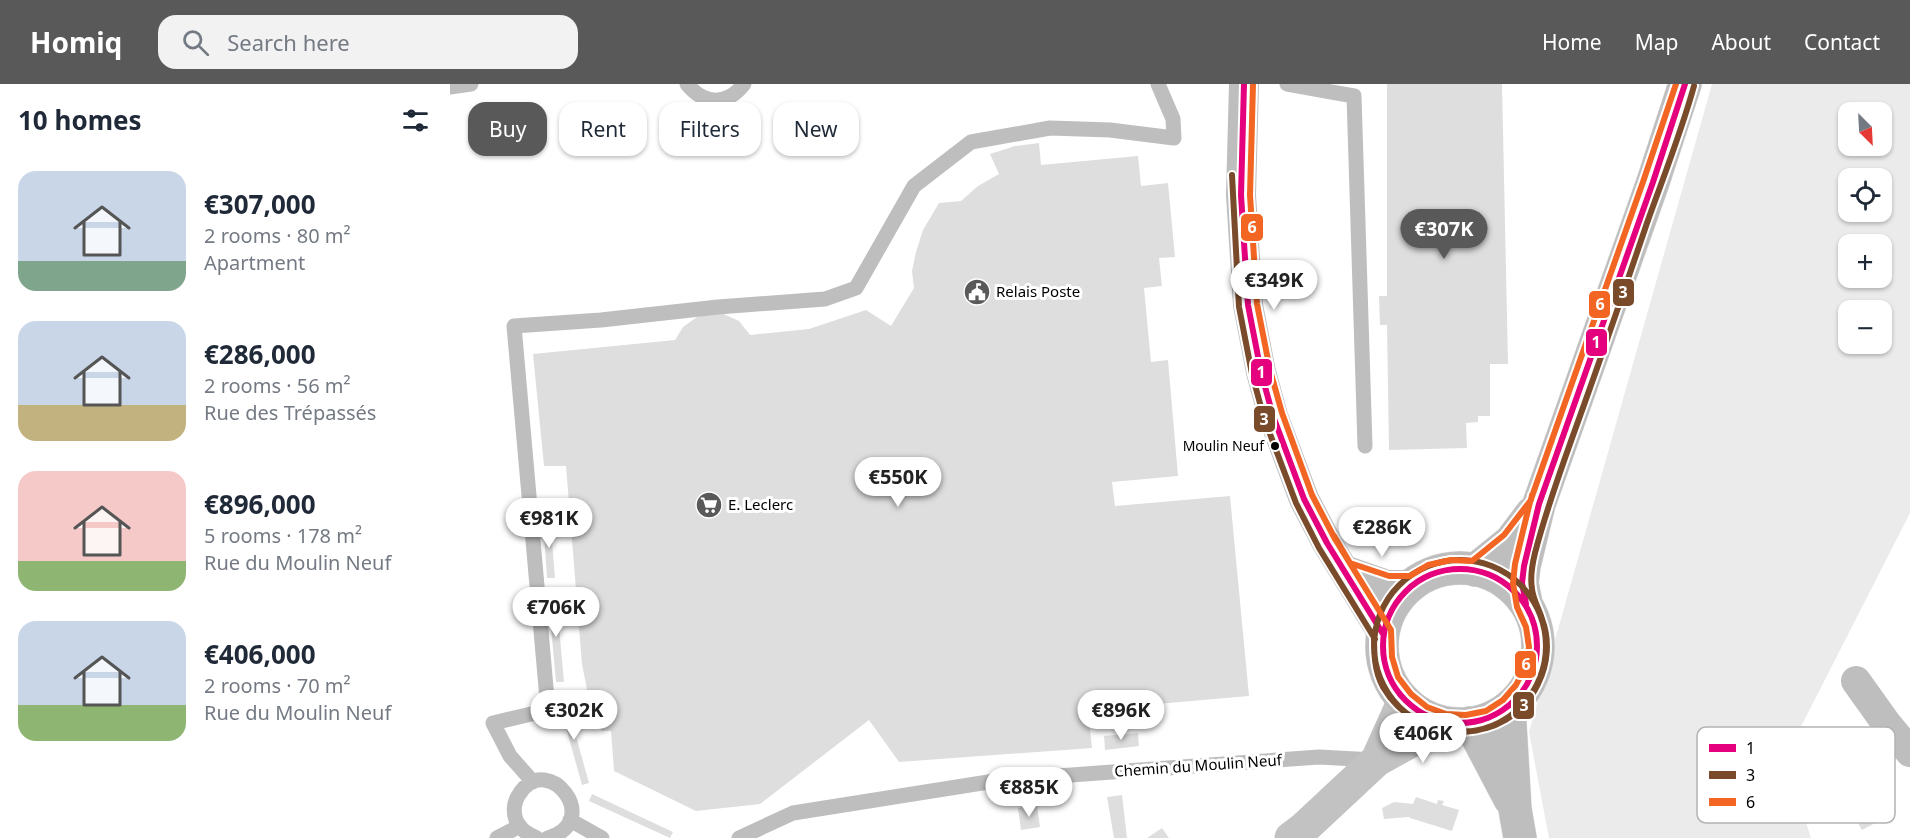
<!DOCTYPE html>
<html lang="en">
<head>
<meta charset="utf-8">
<style>
	body { margin:0; font-family:"Noto Sans",sans-serif; background:#f2f2f3; color:#1f2937; height:100vh; display:flex; flex-direction:column; font-size:22px; white-space:nowrap }
	* { box-sizing:border-box; margin:0 }
	p { font-size:20px; color:#747a83 }
	.icon { flex:none; width:33px; height:33px; fill:none; stroke:currentColor; stroke-width:2; stroke-linecap:round; stroke-linejoin:round }
	.map { position:relative; flex:1; overflow:hidden }
	.side { display:flex; flex-direction:column; background:#fff; width:450px }
	.side>* { flex:none }
	.top-card { position:absolute; left:18px; top:18px; width:570px; height:54px; display:flex; gap:12px }
	.needle { width:39px; rotate:156deg }
	.buttons { position:absolute; left:1388px; top:18px; display:grid; gap:12px }
	.buttons a { display:grid; place-items:center; width:54px; height:54px; border-radius:12px; background:#fff; box-shadow:0 2px 4px #0004; font-size:30px }
	.price { position:absolute; translate:-50% -51px; padding:0 14px; border-radius:21px; background:#fff; color:#222; font-size:20px; line-height:39px; filter:drop-shadow(0 2px 3px #0008) }
	.price::after { content:''; position:absolute; left:50%; top:36px; width:18px; height:14px; margin-left:-9px; background:inherit; clip-path:polygon(0 0,100% 0,50% 100%) }
	.price.on { background:#595959; color:#fff }
	ul { padding:0; list-style:none }
	li { display:flex; align-items:center; gap:18px; height:150px; padding:0 18px }
	li span { display:grid; place-items:center; flex:none; width:168px; height:120px; border-radius:18px; color:#555 }
	li>.icon { margin-inline-start:auto }
	span .icon { width:72px; height:72px; fill:#fffc; stroke-width:1 }
	li b { font-size:26px }
	h2 { display:flex; justify-content:space-between; align-items:center; height:72px; padding:0 18px; font-size:26px }
	.chip { padding:0 21px; border-radius:18px; background:#fff; box-shadow:0 2px 4px #0004; font-size:21px; line-height:54px }
	.chip.on { background:#595959; color:#fff }
	header { display:flex; align-items:center; gap:36px; box-sizing:border-box; height:84px; padding:0 30px; background:#595959; color:#fff }
	header strong { font-size:28px }
	nav { display:flex; gap:33px; margin-inline-start:auto; font-size:21px }
	.search { width:420px; height:54px; background:#f2f2f3; display:flex; align-items:center; gap:15px; box-sizing:border-box; padding:0 21px; border-radius:18px; color:#747a83; font-size:22px }
	main { display:flex; flex:1; min-height:0 }
	.map>svg:first-child { display:block }
	.green { fill:#ebebeb; fill-rule:evenodd }
	.building { fill:#dedede }
	.lines { fill:none; stroke-linecap:round; stroke-linejoin:round }
	.primary-casing { stroke:#dbdbdb; stroke-width:34 }
	.lane { stroke:#bebebe; stroke-width:15 }
	.street { stroke:#bebebe; stroke-width:30 }
	.secondary { stroke:#c2c2c2; stroke-width:33 }
	.primary { stroke:#bebebe; stroke-width:33 }
	.bus-1-casing { stroke:#fff; stroke-width:10 }
	.bus-2-casing { stroke:#fff; stroke-width:10 }
	.bus-3-casing { stroke:#fff; stroke-width:10 }
	.bus-1 { stroke:#e5007d; stroke-width:6 }
	.bus-2 { stroke:#7a4b2a; stroke-width:6 }
	.bus-3 { stroke:#f26522; stroke-width:6 }
	.bus-dot { fill:#000; stroke:#fff; stroke-width:2 }
	.labels { text-anchor:middle; stroke-width:6; stroke-linejoin:round; paint-order:stroke }
	.bus-label { font-size:14px; fill:#000; stroke:#fff; text-anchor:end }
	.poi-label { font-size:15px; fill:#000; stroke:#fff; text-anchor:start }
	.street-label { font-size:15px; fill:#000; stroke:#fff }
	.key { fill:#fff; stroke:#b2b2b2; stroke-width:1.5 }
	.key-label { font-size:16px; fill:#000 }
	.line-badge { stroke:#fff; stroke-width:2 }
	.badge-label { font-size:16px; text-anchor:middle; font-weight:bold; fill:#fff }
</style>
</head>
<body>
<header>
<strong>Homiq</strong>
<div class="search"><svg class="icon" aria-label="search" viewBox="0 0 24 24"><circle cx="10" cy="10" r="6"/><path d="M15 15l6 6"/></svg>Search here</div>
<nav><a>Home</a><a>Map</a><a>About</a><a>Contact</a></nav>
</header>
<main>
<section class="side">
<h2>10 homes<svg class="icon" aria-label="filters" viewBox="0 0 24 24"><path d="M4 7h16M4 17h16"/><circle cx="9" cy="7" r="2"/><circle cx="15" cy="17" r="2"/></svg></h2>
<ul>
<li><span style="background:linear-gradient(#c9d6e8 75%,#7fa58c 0)"><svg class="icon" aria-label="home" viewBox="0 0 24 24"><path d="M3 11l9-7 9 7M6 9v11h12V9"/></svg></span><div><b>€307,000</b><p>2 rooms · 80 m²</p><p>Apartment</p></div></li>
<li><span style="background:linear-gradient(#c9d6e8 70%,#c2b280 0)"><svg class="icon" aria-label="home" viewBox="0 0 24 24"><path d="M3 11l9-7 9 7M6 9v11h12V9"/></svg></span><div><b>€286,000</b><p>2 rooms · 56 m²</p><p>Rue des Trépassés</p></div></li>
<li><span style="background:linear-gradient(#f6c9c9 75%,#8fb573 0)"><svg class="icon" aria-label="home" viewBox="0 0 24 24"><path d="M3 11l9-7 9 7M6 9v11h12V9"/></svg></span><div><b>€896,000</b><p>5 rooms · 178 m²</p><p>Rue du Moulin Neuf</p></div></li>
<li><span style="background:linear-gradient(#c9d6e8 70%,#8fb573 0)"><svg class="icon" aria-label="home" viewBox="0 0 24 24"><path d="M3 11l9-7 9 7M6 9v11h12V9"/></svg></span><div><b>€406,000</b><p>2 rooms · 70 m²</p><p>Rue du Moulin Neuf</p></div></li>
</ul>
</section>
<div class="map">
<svg width="1460" height="754" viewBox="0 0 1460 754">
	<rect width="100%" height="100%" fill="#fff"/>
	<!-- green -->
	<path class="green" d="M1262,0H1460V429L1335,674L1361,754H1099L1079,648ZM1398,28H1431V62H1398ZM1398,94H1431V128H1398ZM1398,160H1431V194H1398ZM1398,226H1431V260H1398Z"/>
	<!-- building -->
	<path class="building" d="M937,0H1052L1058,280H1040V332H1028V338L1016,339L1017,364L939,366L937,241H930L929,212H937Z
		M589,59L591,81L688,72L691,102L718,99L725,173L709,174L712,202L694,204L701,278L718,276L728,392L662,398L665,422L780,412L799,612L638,626L642,664L449,678L419,636L310,720L246,727L164,687L161,647H151L148,621H140L132,580L116,382H94L83,270L225,256L233,243L247,233L269,228L289,237L300,251L359,245L416,226L441,242L464,204L462,187L466,168L473,146L489,119L511,117L528,102L549,90L540,70L565,62Z
		M100,434L105,494H97L93,435Z
		M106,509L114,598H106L98,510Z
		M115,613L139,699L132,701L108,615Z
		M688,649L689,662L655,666L654,652Z
		M1422,685L1446,728L1412,746L1388,704Z
		M142,710L223,748L220,754L139,717Z
		M672,711L677,754H664L657,713Z
		M966,713L987,720L988,716L994,717L992,721L1009,726L1002,747L960,734L959,733L934,735L932,724L944,718L963,720Z
		M587,721L590,743L571,746L568,724Z
		M712,744L719,754H697Z"/>
	<g class="lines">
		<defs>
			<path id="primary" d="M932 562a78 78 0 1 1 156 0a78 78 0 1 1-156 0Z
				M1025,486L1061,457L1082,429
				M1076,520L1072,499L1074,482L1089,420L1203,98L1235,0
				M1059,623L1065,725L1070,754
				M1020,639L1060,715"/>
		</defs>
		<!-- primary casing -->
		<use href="#primary" class="primary-casing"/>
		<!-- lane -->
		<path class="lane" d="M237,0C254,21 277,22 294,0
			M837,0L904,12L915,362
			M0,3L21,0
			M83,698L60,672L43,639L98,626L64,242L151,236L268,223L375,215L406,204L464,102L521,58L600,44L660,46L724,54L723,35L708,0
			M120,736L152,754
			M47,754L70,742
			M87,754C78,750 70,746 66,736C63,727 64,717 70,709C98,667 154,737 98,754
			M289,754L343,729L551,696L869,673L924,676"/>
		<!-- street -->
		<path class="street" d="M794,0L791,111L798,221L811,288L823,332L854,415L877,459L933,550
			M894,486L937,501H962
			M1406,597L1436,639L1460,668"/>
		<!-- secondary -->
		<path class="secondary" d="M927,676L954,616
			M841,754L853,745L927,676L994,639"/>
		<!-- primary -->
		<use href="#primary" class="primary"/>
		<defs>
			<path id="bus-1" d="M794,0L791,111L798,221L811,288L823,332L854,415L877,459L933,550
				M933 562a77 77 0 1 1 154 0a77 77 0 1 1-154 0Z
				M1076,520L1072,499L1074,482L1089,420L1203,98L1235,0"/>
			<path id="bus-2" d="M782,91L789,223L802,290L814,334L846,419L869,464L925,555
				M924 562a86 86 0 1 1 172 0a86 86 0 1 1-172 0Z
				M924,550C924,568 924,587 933,603C967,662 1058,664 1088,600C1098,580 1100,556 1092,535C1089,525 1083,515 1082,505C1080,493 1082,481 1085,469C1097,422 1114,377 1130,332C1153,268 1175,204 1197,139C1213,94 1231,49 1244,2"/>
			<path id="bus-3" d="M803,0L800,111L807,220L820,286L832,329L862,411L885,455L941,546L942,573L948,593L961,610L977,623L996,630L1016,631L1036,627L1053,616L1066,601L1075,583L1079,563L1076,543L1067,523L1063,499L1065,480L1080,418L1194,95L1226,0
				M884,452L900,479L939,492H960L978,481L1001,476L1022,477L1054,451L1081,416L1082,411"/>
		</defs>
		<!-- bus-1 casing -->
		<use href="#bus-1" class="bus-1-casing"/>
		<!-- bus-2 casing -->
		<use href="#bus-2" class="bus-2-casing"/>
		<!-- bus-3 casing -->
		<use href="#bus-3" class="bus-3-casing"/>
		<!-- bus-1 -->
		<use href="#bus-1" class="bus-1"/>
		<!-- bus-2 -->
		<use href="#bus-2" class="bus-2"/>
		<!-- bus-3 -->
		<use href="#bus-3" class="bus-3"/>
	</g>
	<!-- icons -->
	<defs>
		<symbol id="civic-disc" viewBox="-11 -11 22 22"><circle r="9.5" fill="#595959" stroke="#fff"/><path d="M-.6-6.5H3V-4.5H.6V-3L4-1V1h2V6H-6V1h2V-1L-.6-3ZM-1.2 2.5V6h2.4V2.5Z" fill="#fff"/></symbol>
		<symbol id="supermarket-disc" viewBox="-11 -11 22 22"><circle r="9.5" fill="#595959" stroke="#fff"/><path d="M-6-5.5h2.5l.6 2H6L4.5 2H-2.5L-4.4-4H-6ZM-1.5 3.2a1.3 1.3 0 1 0 .1 0ZM3 3.2a1.3 1.3 0 1 0 .1 0Z" fill="#fff"/></symbol>
	</defs>
	<g fill-rule="evenodd">
		<use href="#civic-disc" x="512" y="193" width="30" height="30"/>
		<use href="#supermarket-disc" x="244" y="406" width="30" height="30"/>
	</g>
	<!-- markers -->
	<circle class="bus-dot" cx="825" cy="362" r="5"/>
	<g class="labels">
		<!-- bus labels -->
		<g class="bus-label">
			<text x="814" y="367">Moulin Neuf</text>
		</g>
		<!-- poi labels -->
		<g class="poi-label">
			<text x="546" y="213">Relais Poste</text>
			<text x="278" y="426">E. Leclerc</text>
		</g>
		<!-- street labels -->
		<g class="street-label">
			<text transform="translate(748 682) rotate(-4)" y="5">Chemin du Moulin Neuf</text>
		</g>
	</g>
	<!-- legend -->
	<rect x="1247" y="643" width="198" height="96" rx="9" class="key"/>
	<rect x="1259" y="660" width="27" height="8" fill="#e5007d"/>
	<rect x="1259" y="687" width="27" height="8" fill="#7a4b2a"/>
	<rect x="1259" y="714" width="27" height="8" fill="#f26522"/>
	<g class="key-label">
		<text x="1296" y="670">1</text>
		<text x="1296" y="697">3</text>
		<text x="1296" y="724">6</text>
	</g>
	<g class="line-badge">
		<rect x="790" y="129" width="24" height="29" rx="6" fill="#f26522"/>
		<rect x="1162" y="194" width="23" height="29" rx="6" fill="#7a4b2a"/>
		<rect x="1138" y="206" width="23" height="29" rx="6" fill="#f26522"/>
		<rect x="1135" y="244" width="23" height="29" rx="6" fill="#e5007d"/>
		<rect x="800" y="274" width="23" height="29" rx="6" fill="#e5007d"/>
		<rect x="803" y="321" width="23" height="28" rx="6" fill="#7a4b2a"/>
		<rect x="1064" y="566" width="23" height="29" rx="6" fill="#f26522"/>
		<rect x="1062" y="607" width="23" height="29" rx="6" fill="#7a4b2a"/>
	</g>
	<g class="badge-label">
		<text x="802" y="149">6</text>
		<text x="1173" y="214">3</text>
		<text x="1150" y="226">6</text>
		<text x="1146" y="264">1</text>
		<text x="811" y="294">1</text>
		<text x="814" y="341">3</text>
		<text x="1076" y="586">6</text>
		<text x="1074" y="627">3</text>
	</g>
</svg>
<div class="buttons">
<a><svg class="needle" viewBox="-14 -14 28 28"><path d="M0-13l5 13h-10z" fill="#e53935"/><path d="M0 13l5-13h-10z" fill="#747a83"/></svg></a>
<a><svg class="icon" aria-label="locate" viewBox="0 0 24 24"><circle cx="12" cy="12" r="6"/><path d="M12 2v4M12 18v4M2 12h4M18 12h4"/></svg></a>
<a>+</a>
<a>−</a>
</div>
<b class="price on" style="left:994px;top:176px">€307K</b>
<b class="price" style="left:824px;top:227px">€349K</b>
<b class="price" style="left:448px;top:424px">€550K</b>
<b class="price" style="left:99px;top:465px">€981K</b>
<b class="price" style="left:932px;top:474px">€286K</b>
<b class="price" style="left:106px;top:554px">€706K</b>
<b class="price" style="left:124px;top:657px">€302K</b>
<b class="price" style="left:671px;top:657px">€896K</b>
<b class="price" style="left:973px;top:680px">€406K</b>
<b class="price" style="left:579px;top:734px">€885K</b>
<div class="top-card">
<a class="chip on">Buy</a>
<a class="chip">Rent</a>
<a class="chip">Filters</a>
<a class="chip">New</a>
</div>
</div>
</main>
</body>
</html>
